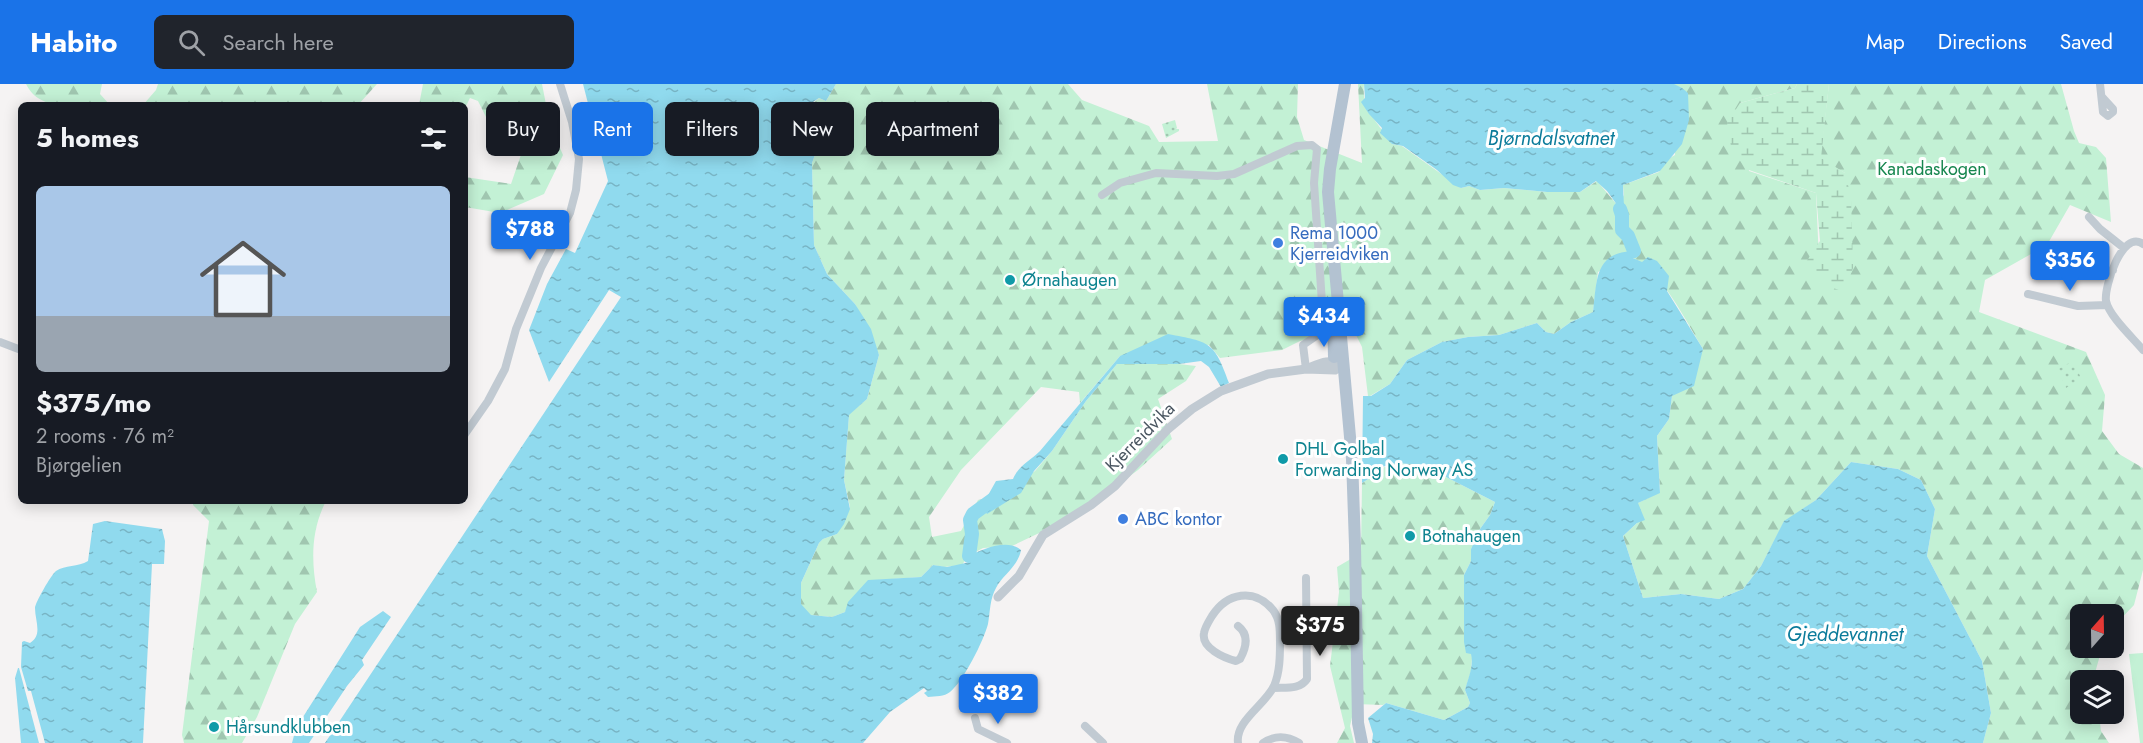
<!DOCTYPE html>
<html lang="en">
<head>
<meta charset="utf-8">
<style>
	body { margin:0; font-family:Jost,sans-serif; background:#20242c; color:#f1f3f6; height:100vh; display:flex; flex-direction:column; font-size:22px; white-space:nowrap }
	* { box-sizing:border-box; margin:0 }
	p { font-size:20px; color:#9ea1a6 }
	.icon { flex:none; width:33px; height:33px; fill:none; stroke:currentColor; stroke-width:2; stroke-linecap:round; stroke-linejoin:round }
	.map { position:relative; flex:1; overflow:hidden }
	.details { position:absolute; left:18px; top:18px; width:450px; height:402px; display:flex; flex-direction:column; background:#171b24; border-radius:9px; box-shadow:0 3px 15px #0003 }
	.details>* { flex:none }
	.top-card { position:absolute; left:486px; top:18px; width:570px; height:54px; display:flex; gap:12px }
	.needle { width:39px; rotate:20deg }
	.buttons { position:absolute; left:2070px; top:520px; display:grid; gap:12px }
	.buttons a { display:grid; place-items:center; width:54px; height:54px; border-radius:9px; background:#171b24; box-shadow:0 3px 15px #0003; font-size:30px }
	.price { position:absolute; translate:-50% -51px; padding:0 14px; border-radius:6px; background:#1a73e8; color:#fff; font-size:20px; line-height:39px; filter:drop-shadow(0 2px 3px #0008) }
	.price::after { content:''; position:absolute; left:50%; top:36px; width:18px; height:14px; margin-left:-9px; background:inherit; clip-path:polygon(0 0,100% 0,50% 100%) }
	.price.on { background:#222; color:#fff }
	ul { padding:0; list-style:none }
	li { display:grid; align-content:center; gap:12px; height:318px; padding:0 18px }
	li span { display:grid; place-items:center; height:186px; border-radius:9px; color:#555 }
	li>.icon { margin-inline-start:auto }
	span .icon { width:108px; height:108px; fill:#fffc; stroke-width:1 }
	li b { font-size:26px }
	h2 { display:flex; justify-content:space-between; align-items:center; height:72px; padding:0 18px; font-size:26px }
	.chip { padding:0 21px; border-radius:9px; background:#171b24; box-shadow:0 3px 15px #0003; font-size:21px; line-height:54px }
	.chip.on { background:#1a73e8; color:#fff }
	header { display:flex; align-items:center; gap:36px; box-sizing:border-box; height:84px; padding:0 30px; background:#1a73e8; color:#fff }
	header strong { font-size:28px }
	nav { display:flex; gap:33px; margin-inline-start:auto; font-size:21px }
	.search { width:420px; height:54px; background:#20242c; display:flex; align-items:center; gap:15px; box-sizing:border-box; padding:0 21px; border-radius:9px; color:#9ea1a6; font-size:22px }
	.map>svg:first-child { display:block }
	.forest { fill:url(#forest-firs) }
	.wetland { fill:url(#wetland-marsh) }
	.park { fill:url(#park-dots) }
	.pitch { fill:#c3f1d5 }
	.water { fill:url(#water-ripples) }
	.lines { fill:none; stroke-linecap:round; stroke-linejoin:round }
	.river { stroke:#90daee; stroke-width:14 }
	.minor { stroke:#c1cad2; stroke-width:8 }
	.tertiary { stroke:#c1cad2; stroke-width:9 }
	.primary { stroke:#b3c2d1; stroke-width:12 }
	.shop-dot { fill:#3f7fe0; stroke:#fff; stroke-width:2 }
	.culture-dot { fill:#0f9aa8; stroke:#fff; stroke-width:2 }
	.labels { text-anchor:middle; stroke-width:6; stroke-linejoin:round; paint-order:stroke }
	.park-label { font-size:18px; fill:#17864f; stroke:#fff }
	.shop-label { font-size:18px; fill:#366cbe; stroke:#fff; text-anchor:start }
	.culture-label { font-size:18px; fill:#0d838f; stroke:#fff; text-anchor:start }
	.street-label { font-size:18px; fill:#4a5661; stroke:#fff }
	.water-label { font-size:20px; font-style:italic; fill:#0c7c9b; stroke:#fff }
</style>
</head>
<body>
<header>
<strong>Habito</strong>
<div class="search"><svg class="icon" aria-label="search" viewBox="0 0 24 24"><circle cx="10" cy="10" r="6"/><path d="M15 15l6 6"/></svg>Search here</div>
<nav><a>Map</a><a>Directions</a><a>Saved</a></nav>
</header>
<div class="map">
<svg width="2143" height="659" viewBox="0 0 2143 659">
	<defs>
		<pattern id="forest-firs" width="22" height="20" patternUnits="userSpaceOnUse" patternTransform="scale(1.5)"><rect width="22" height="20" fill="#c3f1d5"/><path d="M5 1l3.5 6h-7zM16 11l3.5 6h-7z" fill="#a0c6b0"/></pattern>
		<pattern id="wetland-marsh" width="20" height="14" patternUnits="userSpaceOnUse" patternTransform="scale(1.5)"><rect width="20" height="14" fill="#c3f1d5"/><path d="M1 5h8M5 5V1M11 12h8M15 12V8" fill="none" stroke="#a0c6b0"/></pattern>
		<pattern id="park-dots" width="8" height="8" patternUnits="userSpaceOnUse" patternTransform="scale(1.5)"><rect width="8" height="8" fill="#c3f1d5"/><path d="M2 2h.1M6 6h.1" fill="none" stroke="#a0c6b0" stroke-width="1.8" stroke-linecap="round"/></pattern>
		<pattern id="water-ripples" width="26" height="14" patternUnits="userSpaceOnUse" patternTransform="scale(1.5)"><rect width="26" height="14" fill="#90daee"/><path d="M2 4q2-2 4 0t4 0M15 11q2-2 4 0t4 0" fill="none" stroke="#78b4c4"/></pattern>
	</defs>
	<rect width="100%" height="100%" fill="#f5f3f3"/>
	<!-- forest -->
	<path class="forest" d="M26,0H102L100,10L110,21C83,21 40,30 26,0Z
		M158,0H377L358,21H143L156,6Z
		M423,0H542L550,41L563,71L544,110L500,129L465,123V93L511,100L526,56L492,45L478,17L470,14L465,24V21H419Z
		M836,0H1068L1082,16L1149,42L1159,58L1218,57L1207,0H1298L1297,33L1304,56L1362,79L1358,0H1364C1361,26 1379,39 1392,60L1402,62L1461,104L1469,102L1480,106L1504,104L1547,108H1580L1597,97L1618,122L1624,111L1623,101L1659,88L1668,75L1675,71L1674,0H1797L1795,4L1740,19L1749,87L1816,109L1820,199L1845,89L1820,75L1829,0H2061L2074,47L2079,59L2096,63L2106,74L2111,138L2070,121L2047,161L1985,196L1979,228L2086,268L2105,311L2102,347L2119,370L2143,384V486L2134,521L2114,542V531H2080V564H2102L2095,589V597H2080V630H2099L2101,647L2109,659H1983L1991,629L1982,577L1927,472L1935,425L1921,396L1898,385L1851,378L1816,416L1784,438L1761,482L1743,505L1719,515L1681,510L1643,514L1623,452L1637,439L1638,419L1660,408L1657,352L1669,335L1672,312L1703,265C1687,239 1661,186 1633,174L1634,168L1598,188L1593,228L1571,238L1554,250L1546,248L1537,239L1499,251L1468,253L1442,258L1407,276L1390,300L1370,312H1368L1362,263L1353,245L1300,257L1282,266L1220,274L1209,261L1120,272L1080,319L1079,308L1041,303L961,386L929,433L932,453L961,447L978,416L987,414L982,422L1035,387L1052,367L1086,317L1117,280H1179L1196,282L1186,297L1158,315L1172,355L1138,386L1099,415L1054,442L1012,462L983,464L968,472L962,481L944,483L933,481L921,493L878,496L845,528L832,533L810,531L801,521V499L819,459L823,455L837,450L850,423L844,396L849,330L867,315L879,271L855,220L827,190L814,161L812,79L825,43L813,19L819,14L826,17Z
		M1397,379L1421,381L1433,390L1446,393L1495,418L1490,431L1480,445L1471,465V477L1464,491L1472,574L1471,587L1465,606L1470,619L1468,623L1444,636L1386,619L1383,621L1355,620L1350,642L1354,659H1337L1345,644L1330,582L1339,508L1337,483L1361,469L1362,399L1373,392L1382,384Z
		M193,417H326C311,446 311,477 317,508L295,540L257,633L242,659H184L182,651L209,437L193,421Z"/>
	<!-- wetland -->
	<path class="wetland" d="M1797,0H1829L1821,74L1845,89L1851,113L1853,184L1844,208L1820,199L1804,181L1820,157L1816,109L1749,86L1732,68L1727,39L1740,19L1795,4Z"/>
	<!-- park -->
	<path class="park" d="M1175,36L1177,44L1176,45H1179V47L1166,54L1162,40Z
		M2073,277L2081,294L2066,304L2058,285Z"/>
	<!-- pitch -->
	<path class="pitch" d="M2143,569V659H2140L2129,570Z"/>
	<!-- water -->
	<path class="water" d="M583,0H836L826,17L819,14L813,18L825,43L812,79L814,161L827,190L855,220L871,245L879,271L867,315L849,331L844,396L850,425L844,440L837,450L823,455L819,459L801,499V520L811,531L832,533L845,528L848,518L868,496L921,493L933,481L947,483L970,478L969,472C982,465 1008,454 1021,466C1018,483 1002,491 996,504C990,514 990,528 988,540C984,556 963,598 950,608C944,613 936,612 928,613L924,609L927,607L924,604L890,628L863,659H325L621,213L609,206L549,298L529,246L547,200L566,165L575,169L608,97Z
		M1364,0H1674L1682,4L1688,9L1689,36L1682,60L1660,87L1623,101L1624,123L1620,125L1607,107L1596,97L1580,108H1547L1504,104L1480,106L1469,102L1461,104L1453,101L1437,86L1403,62L1392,60L1380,49L1382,44L1369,30L1361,18L1365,14Z
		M1634,167L1633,174L1642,178L1648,173L1657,177L1669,192L1667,207L1703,265L1694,302L1672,312L1669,335L1657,352L1660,409L1638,419L1645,436L1637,439L1623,452L1643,514L1681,510L1719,515L1743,505L1761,482L1784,437L1816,416L1851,378L1898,385L1921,396L1935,425L1927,472L1982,577L1991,629L1983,659H1372L1373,650L1368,634L1386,619L1444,636L1468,623L1470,619L1465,606C1468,594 1474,582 1471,570L1466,569L1464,558V491L1471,477V465L1480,445L1490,431L1495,418L1446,393L1433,390L1421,381L1397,379L1382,383L1373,392L1362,399L1363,312H1371L1390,300L1407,276L1442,258L1468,253L1499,251L1537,239L1546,248L1554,250L1571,238L1593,228C1597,197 1594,168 1634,167Z
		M1168,250C1210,258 1214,257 1229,299L1221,303L1209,283L1201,277L1179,280H1117L1086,317L1052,367L1034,387L1021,409L987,430L982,422L996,397L1013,395C1019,381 1030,377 1040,367L1120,272Z
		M105,437L162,445L165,457L164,480H152L143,659H45L31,607H28L21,583L22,558L24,557L30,559C43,551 35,537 35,524C35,519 51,491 56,487C65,481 78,483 88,477L93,440Z
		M383,527L391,533L362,576L364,581L347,602L309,659H292L296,644L360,543Z
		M18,584H19L39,659H21L15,594Z"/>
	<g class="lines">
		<!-- river -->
		<path class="river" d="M1620,125L1622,131V146L1628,152L1634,167
			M969,472L972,450L970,436L973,430L995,414"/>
		<!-- minor -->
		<path class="minor" d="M2100,0L2103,28L2108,32L2113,28V25L2102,13
			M1102,111L1120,99L1156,89L1217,92L1234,90L1297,62L1312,61L1317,65L1314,99L1322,219L1319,245L1316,252L1303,261L1306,285
			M2089,133L2100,145L2124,164
			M2143,160C2122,145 2104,203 2106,217C2109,232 2133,254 2143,266
			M2096,188L2104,189L2113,186
			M2028,210L2078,222L2107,221
			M0,258L21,266
			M465,350L488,317L505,285L516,245L541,184L570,129L576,106L579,75L572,38L560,0
			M1273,604C1285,603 1300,606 1307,595L1306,494
			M975,634L978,645L1007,659
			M1085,642L1103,659
			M1238,659C1235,637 1265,621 1274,602C1280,588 1280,572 1280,557C1280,546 1280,535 1273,526C1254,503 1227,509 1212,532C1209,537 1205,543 1204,549C1201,564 1224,574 1236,577L1240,575C1246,564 1250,551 1238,542
			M1263,659C1275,651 1286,651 1299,659"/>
		<!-- tertiary -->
		<path class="tertiary" d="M998,513L1019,492L1043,451L1091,421L1115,402L1168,345L1192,325L1221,307L1268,290L1306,285L1335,286L1342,281C1329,274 1319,280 1306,285"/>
		<!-- primary -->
		<path class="primary" d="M1345,0L1330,85L1328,108L1352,375L1355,461L1358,639L1362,659
			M1333,230L1334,273"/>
	</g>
	<!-- markers -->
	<g class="shop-dot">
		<circle cx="1278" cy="159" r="6"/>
		<circle cx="1123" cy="435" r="6"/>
	</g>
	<g class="culture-dot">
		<circle cx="1010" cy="196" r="6"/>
		<circle cx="1283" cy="375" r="6"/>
		<circle cx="1410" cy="452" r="6"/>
		<circle cx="214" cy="643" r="6"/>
	</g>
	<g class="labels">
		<!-- park labels -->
		<g class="park-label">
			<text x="1932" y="91">Kanadaskogen</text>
		</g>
		<!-- shop labels -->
		<g class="shop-label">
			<text x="1290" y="155">Rema 1000<tspan x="1290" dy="21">Kjerreidviken</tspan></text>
			<text x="1135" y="441">ABC kontor</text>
		</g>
		<!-- culture labels -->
		<g class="culture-label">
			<text x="1022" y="202">Ørnahaugen</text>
			<text x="1295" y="371">DHL Golbal<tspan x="1295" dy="21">Forwarding Norway AS</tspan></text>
			<text x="1422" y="458">Botnahaugen</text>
			<text x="226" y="649">Hårsundklubben</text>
		</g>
		<!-- street labels -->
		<g class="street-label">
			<text transform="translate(1140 353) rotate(-45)" y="6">Kjerreidvika</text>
		</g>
		<!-- water labels -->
		<g class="water-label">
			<text x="1551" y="61">Bjørndalsvatnet</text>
			<text x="1845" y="557">Gjeddevannet</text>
		</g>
	</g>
</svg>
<div class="buttons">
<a><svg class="needle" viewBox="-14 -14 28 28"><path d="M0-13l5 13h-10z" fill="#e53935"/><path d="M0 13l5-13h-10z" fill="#9ea1a6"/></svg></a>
<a><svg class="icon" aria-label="layers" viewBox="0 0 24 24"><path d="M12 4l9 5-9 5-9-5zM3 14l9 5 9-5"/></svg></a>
</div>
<b class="price" style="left:530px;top:177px">$788</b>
<b class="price" style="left:2070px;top:208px">$356</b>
<b class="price" style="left:1324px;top:264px">$434</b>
<b class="price on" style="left:1320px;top:573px">$375</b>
<b class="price" style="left:998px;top:641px">$382</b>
<div class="top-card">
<a class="chip">Buy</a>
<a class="chip on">Rent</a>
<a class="chip">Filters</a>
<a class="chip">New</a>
<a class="chip">Apartment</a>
</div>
<section class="details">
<h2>5 homes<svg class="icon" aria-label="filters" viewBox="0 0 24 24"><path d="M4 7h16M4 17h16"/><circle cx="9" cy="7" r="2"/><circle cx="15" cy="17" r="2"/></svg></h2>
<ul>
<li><span style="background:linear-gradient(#a9c7e8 70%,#9aa5b1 0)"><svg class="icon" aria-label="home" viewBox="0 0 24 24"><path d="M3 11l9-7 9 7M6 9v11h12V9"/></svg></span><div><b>$375/mo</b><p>2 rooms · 76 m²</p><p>Bjørgelien</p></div></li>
</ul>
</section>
</div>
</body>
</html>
